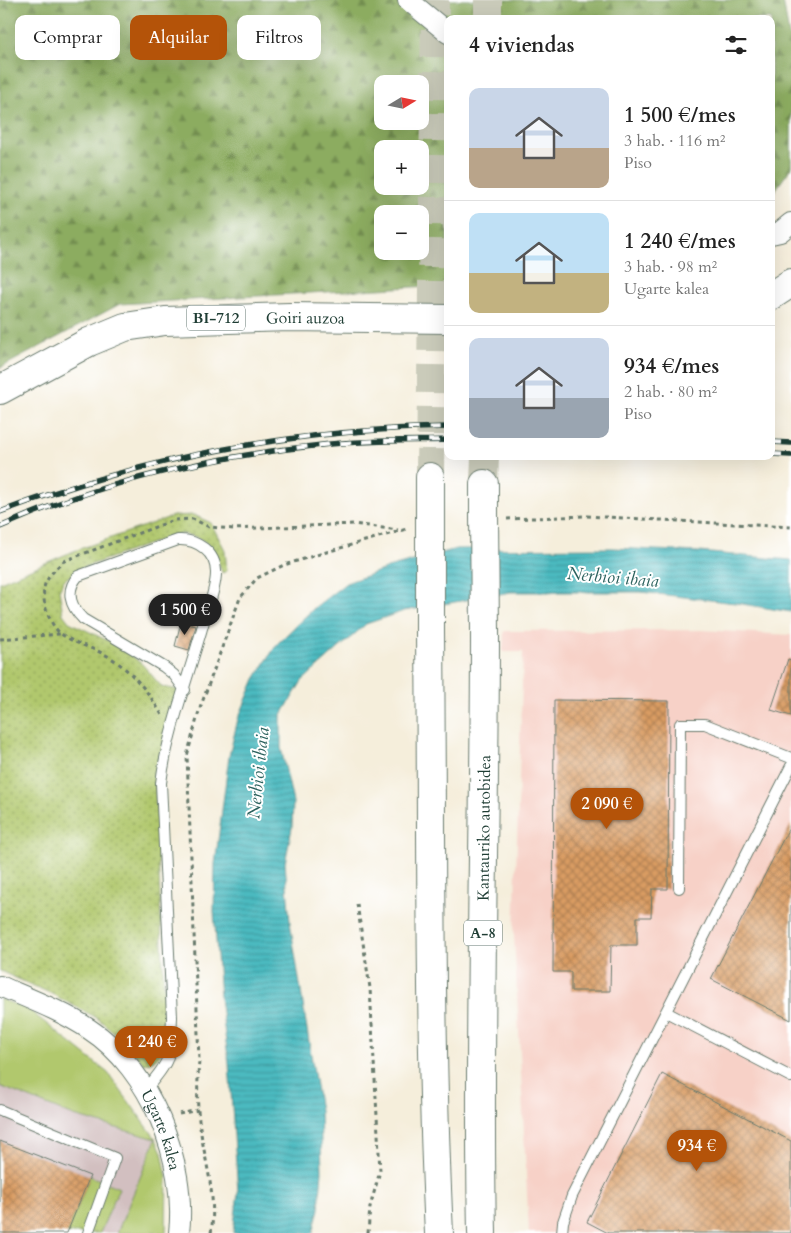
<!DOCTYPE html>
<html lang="es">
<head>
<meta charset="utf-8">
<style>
	body { margin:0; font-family:Cardo,serif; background:#f2f2f2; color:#222; height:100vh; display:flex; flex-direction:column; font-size:19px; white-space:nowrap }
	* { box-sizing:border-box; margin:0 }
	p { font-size:16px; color:#767676 }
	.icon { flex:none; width:28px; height:28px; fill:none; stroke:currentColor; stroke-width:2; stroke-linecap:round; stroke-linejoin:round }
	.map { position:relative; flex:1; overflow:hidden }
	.sheet { position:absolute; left:444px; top:15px; width:331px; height:445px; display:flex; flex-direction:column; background:#fff; border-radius:10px; box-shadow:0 5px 20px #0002 }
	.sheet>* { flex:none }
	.guide { position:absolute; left:15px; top:15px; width:354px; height:45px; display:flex; gap:10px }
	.needle { width:32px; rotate:80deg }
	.fabs { position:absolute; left:374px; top:75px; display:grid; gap:10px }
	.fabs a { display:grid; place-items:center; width:55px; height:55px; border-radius:10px; background:#fff; box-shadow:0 5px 20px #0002; font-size:25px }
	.price { position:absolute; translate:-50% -42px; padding:0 11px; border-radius:18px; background:#b45309; color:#fff; font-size:16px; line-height:32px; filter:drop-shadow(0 1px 2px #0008) }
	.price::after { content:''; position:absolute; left:50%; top:30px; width:15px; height:11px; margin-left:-8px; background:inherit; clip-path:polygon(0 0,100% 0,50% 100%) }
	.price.on { background:#222; color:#fff }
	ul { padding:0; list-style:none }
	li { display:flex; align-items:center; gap:15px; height:125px; padding:0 25px }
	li+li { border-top:1px solid #e0e0e0 }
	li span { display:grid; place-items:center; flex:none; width:140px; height:100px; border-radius:10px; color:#555 }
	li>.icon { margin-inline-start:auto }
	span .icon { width:60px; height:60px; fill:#fffc; stroke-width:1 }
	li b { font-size:21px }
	h2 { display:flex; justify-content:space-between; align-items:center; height:60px; padding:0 25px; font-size:21px }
	.chip { padding:0 18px; border-radius:10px; background:#fff; box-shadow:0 5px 20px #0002; font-size:18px; line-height:45px }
	.chip.on { background:#b45309; color:#fff }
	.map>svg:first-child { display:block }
	.built { fill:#f7d1c7 }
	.industrial { fill:#d2bfc0 }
	.grass { fill:#b1c86d; stroke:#688250 }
	.forest { fill:url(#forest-firs); stroke:#56744a; fill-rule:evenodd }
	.park { fill:url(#park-dots); stroke:#688250 }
	.water { fill:url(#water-rules); stroke:#357c7a }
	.building { fill:url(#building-cross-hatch) }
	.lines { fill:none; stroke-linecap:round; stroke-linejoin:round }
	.motorway-tunnel { stroke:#cacbba; stroke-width:28; stroke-dasharray:28 14; stroke-linecap:butt }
	.service-casing { stroke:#6a7b6e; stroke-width:12 }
	.minor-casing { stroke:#6a7b6e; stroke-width:22 }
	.primary-casing { stroke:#6a7b6e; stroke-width:30 }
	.motorway-casing { stroke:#6a7b6e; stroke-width:30 }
	.path { stroke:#6a7b6e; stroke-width:3; stroke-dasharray:4 4; stroke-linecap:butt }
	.service { stroke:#fff; stroke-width:10 }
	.minor { stroke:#fff; stroke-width:20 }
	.primary { stroke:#fff; stroke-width:28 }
	.motorway { stroke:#fff; stroke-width:28 }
	.rail-casing { stroke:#1f3d34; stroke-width:5.5 }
	.rail { stroke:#fff; stroke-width:4; stroke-dasharray:11; stroke-linecap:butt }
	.motorway-bridge-casing { stroke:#6a7b6e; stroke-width:30; stroke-linecap:butt }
	.motorway-bridge { stroke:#fff; stroke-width:28 }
	.labels { text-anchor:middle; stroke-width:4; stroke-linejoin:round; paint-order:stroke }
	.shield { fill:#fff; stroke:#627771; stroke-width:1 }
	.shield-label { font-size:15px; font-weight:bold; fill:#1f3d34 }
	.street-label { font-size:16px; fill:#1f3d34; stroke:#fff }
	.water-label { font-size:18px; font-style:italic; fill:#2c625e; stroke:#fff }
</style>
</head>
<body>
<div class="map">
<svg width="791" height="1233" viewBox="0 0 791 1233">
	<defs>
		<pattern id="forest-firs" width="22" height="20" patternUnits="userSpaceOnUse" patternTransform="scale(1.25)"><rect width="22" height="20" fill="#8cac60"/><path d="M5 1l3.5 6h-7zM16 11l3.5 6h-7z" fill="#728d50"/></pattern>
		<pattern id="park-dots" width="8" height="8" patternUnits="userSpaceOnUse" patternTransform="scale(1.25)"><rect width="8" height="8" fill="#b1c86d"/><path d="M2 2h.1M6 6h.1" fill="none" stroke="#8fa45a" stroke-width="1.8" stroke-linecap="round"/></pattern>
		<pattern id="water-rules" width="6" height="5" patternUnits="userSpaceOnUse" patternTransform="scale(1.25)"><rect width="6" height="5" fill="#4bbac0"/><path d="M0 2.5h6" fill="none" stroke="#3e989d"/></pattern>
		<pattern id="building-cross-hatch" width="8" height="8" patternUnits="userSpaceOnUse" patternTransform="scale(1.25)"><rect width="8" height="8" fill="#d99b62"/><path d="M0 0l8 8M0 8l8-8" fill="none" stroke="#af8052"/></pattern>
	</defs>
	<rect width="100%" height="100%" fill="#fff"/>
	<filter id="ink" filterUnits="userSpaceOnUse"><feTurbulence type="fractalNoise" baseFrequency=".02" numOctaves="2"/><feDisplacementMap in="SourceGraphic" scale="10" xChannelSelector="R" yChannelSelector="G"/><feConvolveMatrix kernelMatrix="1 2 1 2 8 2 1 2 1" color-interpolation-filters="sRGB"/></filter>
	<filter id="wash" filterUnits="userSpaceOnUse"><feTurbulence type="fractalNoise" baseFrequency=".0096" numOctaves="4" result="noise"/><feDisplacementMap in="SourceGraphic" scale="20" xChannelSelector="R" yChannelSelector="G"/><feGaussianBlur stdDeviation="1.12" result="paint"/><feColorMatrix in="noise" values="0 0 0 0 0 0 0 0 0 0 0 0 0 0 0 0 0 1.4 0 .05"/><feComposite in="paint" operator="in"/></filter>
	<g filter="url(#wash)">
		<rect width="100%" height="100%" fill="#f5eedb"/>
		<!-- built -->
		<path class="built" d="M701,630L791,635V1233H529L514,934L523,652H503L504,631Z"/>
		<!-- industrial -->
		<path class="industrial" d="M0,999L28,1009L108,1073L156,1139L117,1233H0Z"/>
		<!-- grass -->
		<path class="grass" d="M0,999L28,1009L108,1073L156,1139L162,1152L167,1177L166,1233H117L156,1139L74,1116L0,1086Z
			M90,1176L119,1188L100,1233H67Z"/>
		<!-- forest -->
		<path class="forest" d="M0,0H783L791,47V168L771,196V19H448L447,285L120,304L0,368ZM382,84H420V121H382ZM382,149H420V186H382ZM382,214H420V251H382Z"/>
		<!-- park -->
		<path class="park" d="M194,515L211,523L225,550L227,571L222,573C215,548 205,534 177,534L82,568L64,580L59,590L63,614L69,622L121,647L142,664L162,687L179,690L157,764L155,783L166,1037C164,1052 159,1060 144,1064L116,1034L97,1018L50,993L0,971V582L74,551L173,516Z"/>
		<!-- water -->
		<path class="water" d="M612,548L699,552L791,560V612L736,603L641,592H511L404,611L366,624L302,681L281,716V748L293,802L292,828L285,863L290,922L320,1111L322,1171L319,1209L313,1233H233L238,1192L229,1064L220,998L214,911L215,864L229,756L238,719L255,679L277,644L314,608L346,583L388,568L456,549Z"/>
		<g id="blocks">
			<!-- building -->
			<path class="building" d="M181,622L196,626L189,650L175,646Z
				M788,659L791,660V716L771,710Z
				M554,700L669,701L668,889H652L651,917H637V945H611L610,991H571V972H553Z
				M791,824V1020L711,979Z
				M662,1074L791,1141V1233H608L587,1222Z
				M0,1141L90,1176L67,1233H0Z"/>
		</g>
	</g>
	<g filter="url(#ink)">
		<use href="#blocks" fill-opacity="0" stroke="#6a7b6e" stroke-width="1"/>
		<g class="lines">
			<!-- motorway-tunnel -->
			<path class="motorway-tunnel" d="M488,19V0
				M430,477L435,0
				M484,484L485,456"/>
			<defs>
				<path id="service" d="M679,888L680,724H705L791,758
					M666,1012L791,1077
					M145,1090C172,1060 170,1057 172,1017L161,783C167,733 189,675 203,625C207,609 216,590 216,573C216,552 197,539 178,540L78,576C65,591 70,606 83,619L164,667L174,675L185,690
					M0,1110L115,1158L88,1233
					M562,1233L563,1222L572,1196L791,766"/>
				<g id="minor">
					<path d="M408,0L448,33"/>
					<path d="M771,234L780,232L791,223"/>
					<path id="s1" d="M0,986C30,999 62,1011 89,1029C151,1069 187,1162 179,1233"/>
				</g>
				<g id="primary">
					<path d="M771,296L791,283"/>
					<path id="s2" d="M0,390L89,342L125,327L165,321L290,317L448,319"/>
				</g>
				<g id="motorway">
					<path d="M430,514V477"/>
					<path d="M484,514V484"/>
					<path d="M430,631C432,832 429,1032 439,1233"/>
					<path id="s3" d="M482,1233C478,1033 485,832 485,632"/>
				</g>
			</defs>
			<!-- service casing -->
			<use href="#service" class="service-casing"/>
			<!-- minor casing -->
			<use href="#minor" class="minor-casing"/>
			<!-- primary casing -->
			<use href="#primary" class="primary-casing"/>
			<!-- motorway casing -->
			<use href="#motorway" class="motorway-casing"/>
			<!-- path -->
			<path class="path" d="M507,519L586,516L791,527
				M0,639L60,634
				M162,715C149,693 135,675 114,660C99,649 73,644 60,633C49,624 40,598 45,584C50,574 56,568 64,561L174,520L193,519L209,527L234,529L354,524L398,530
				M357,904L370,988L380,1171L370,1207L368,1233
				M179,1114L198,1110
				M211,1233C218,1192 201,1151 198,1110C197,1093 198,1076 199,1060L187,756L199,711L240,598L257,578L284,565L323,553L407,529"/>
			<!-- service -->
			<use href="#service" class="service"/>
			<!-- minor -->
			<use href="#minor" class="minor"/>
			<!-- primary -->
			<use href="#primary" class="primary"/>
			<!-- motorway -->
			<use href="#motorway" class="motorway"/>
			<defs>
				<path id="rail" d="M771,442L791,443
					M771,454L791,455
					M0,512C146,457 291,430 448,427
					M0,527C100,482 213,456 322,445C364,440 406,441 448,440"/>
			</defs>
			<!-- rail casing -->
			<use href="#rail" class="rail-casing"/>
			<!-- rail -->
			<use href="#rail" class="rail"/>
			<defs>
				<path id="motorway-bridge" d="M430,514V631
					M484,514L485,632"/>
			</defs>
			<!-- motorway-bridge casing -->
			<use href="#motorway-bridge" class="motorway-bridge-casing"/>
			<!-- motorway-bridge -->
			<use href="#motorway-bridge" class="motorway-bridge"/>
		</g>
	</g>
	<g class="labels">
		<!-- shield labels -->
		<g class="shield">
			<rect x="187" y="305.5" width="58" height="25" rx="4"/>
			<rect x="464" y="920.5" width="38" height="25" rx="4"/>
		</g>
		<g class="shield-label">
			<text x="216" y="323">BI-712</text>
			<text x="483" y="938">A-8</text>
		</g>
		<!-- street labels -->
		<g class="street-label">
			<text dy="6" stroke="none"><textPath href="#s2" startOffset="321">Goiri auzoa</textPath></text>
			<text dy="6" stroke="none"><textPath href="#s3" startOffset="405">Kantauriko autobidea</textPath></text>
			<text dy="6" stroke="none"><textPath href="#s1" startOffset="226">Ugarte kalea</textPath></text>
		</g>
		<!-- water labels -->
		<g class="water-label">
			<text transform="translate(613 577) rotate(5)" y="6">Nerbioi ibaia</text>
			<text transform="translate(258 773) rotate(-84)" y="6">Nerbioi ibaia</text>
		</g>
	</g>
</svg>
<div class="fabs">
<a><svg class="needle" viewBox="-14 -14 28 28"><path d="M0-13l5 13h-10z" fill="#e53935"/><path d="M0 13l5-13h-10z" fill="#767676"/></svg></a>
<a>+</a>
<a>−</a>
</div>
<b class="price on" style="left:185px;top:636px">1 500 €</b>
<b class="price" style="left:607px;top:830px">2 090 €</b>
<b class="price" style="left:151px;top:1068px">1 240 €</b>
<b class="price" style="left:697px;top:1172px">934 €</b>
<div class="guide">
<a class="chip">Comprar</a>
<a class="chip on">Alquilar</a>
<a class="chip">Filtros</a>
</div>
<section class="sheet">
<h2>4 viviendas<svg class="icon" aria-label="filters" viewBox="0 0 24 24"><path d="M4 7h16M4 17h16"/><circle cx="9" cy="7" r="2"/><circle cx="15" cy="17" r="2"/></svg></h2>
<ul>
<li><span style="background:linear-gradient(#c9d6e8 60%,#b9a48a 0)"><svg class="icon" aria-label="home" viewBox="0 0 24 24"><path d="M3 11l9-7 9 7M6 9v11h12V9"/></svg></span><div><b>1 500 €/mes</b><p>3 hab. · 116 m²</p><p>Piso</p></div></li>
<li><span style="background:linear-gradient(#bfe0f5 60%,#c2b280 0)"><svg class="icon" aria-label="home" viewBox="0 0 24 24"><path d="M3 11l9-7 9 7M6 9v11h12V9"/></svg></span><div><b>1 240 €/mes</b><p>3 hab. · 98 m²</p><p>Ugarte kalea</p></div></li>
<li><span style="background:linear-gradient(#c9d6e8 60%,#9aa5b1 0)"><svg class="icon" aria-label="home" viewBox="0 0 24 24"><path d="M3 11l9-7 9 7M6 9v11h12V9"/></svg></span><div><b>934 €/mes</b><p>2 hab. · 80 m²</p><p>Piso</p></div></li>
</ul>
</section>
</div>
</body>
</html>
